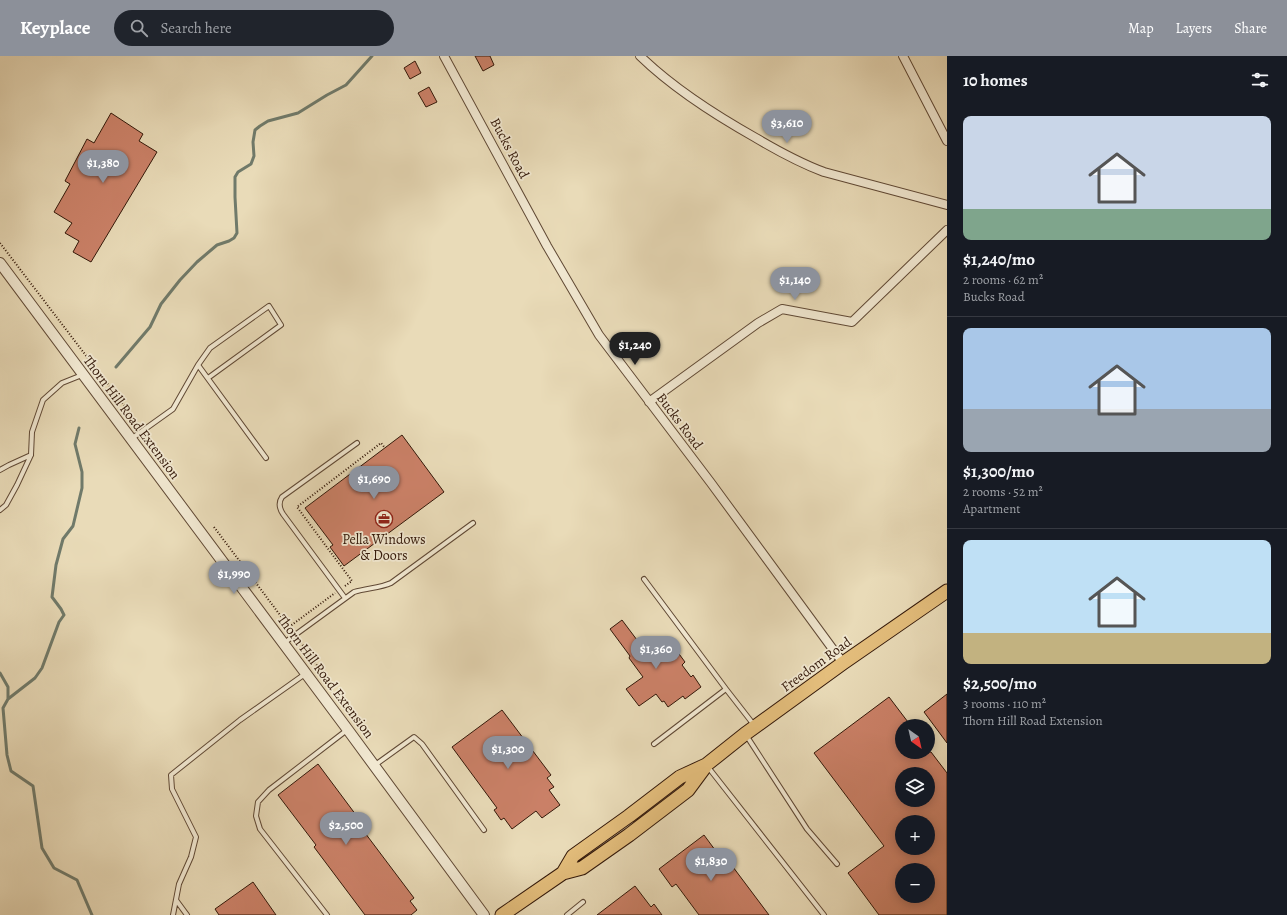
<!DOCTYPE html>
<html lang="en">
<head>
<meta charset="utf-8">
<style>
	body { margin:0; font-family:Alegreya,serif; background:#20242c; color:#f1f3f6; height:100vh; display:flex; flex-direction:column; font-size:15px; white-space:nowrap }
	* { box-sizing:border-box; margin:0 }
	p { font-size:13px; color:#9ea1a6 }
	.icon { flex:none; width:22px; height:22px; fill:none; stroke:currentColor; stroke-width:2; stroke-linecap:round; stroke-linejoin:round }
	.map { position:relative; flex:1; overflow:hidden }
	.panel { display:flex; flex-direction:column; background:#171b24; width:340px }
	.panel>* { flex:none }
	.needle { width:26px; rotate:146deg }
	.fabs { position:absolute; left:895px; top:663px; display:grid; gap:8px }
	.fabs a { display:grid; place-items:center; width:40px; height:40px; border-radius:50%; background:#171b24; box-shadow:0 2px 10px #0003; font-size:20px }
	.price { position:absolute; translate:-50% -34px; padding:0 9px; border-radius:14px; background:#8c9099; color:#fff; font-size:13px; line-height:26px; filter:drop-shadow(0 1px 2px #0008) }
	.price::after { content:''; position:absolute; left:50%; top:24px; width:12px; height:9px; margin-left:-6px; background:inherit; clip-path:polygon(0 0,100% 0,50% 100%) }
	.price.active { background:#222; color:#fff }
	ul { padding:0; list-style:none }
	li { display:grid; align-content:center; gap:8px; height:212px; padding:0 16px }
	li+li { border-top:1px solid #363941 }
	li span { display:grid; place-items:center; height:124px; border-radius:8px; color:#555 }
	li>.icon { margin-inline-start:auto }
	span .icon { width:72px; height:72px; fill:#fffc; stroke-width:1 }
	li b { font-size:17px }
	h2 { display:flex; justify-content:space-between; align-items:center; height:48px; padding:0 16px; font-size:17px }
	header { display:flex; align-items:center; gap:24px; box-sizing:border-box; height:56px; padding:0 20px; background:#8c9099; color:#fff }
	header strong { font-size:19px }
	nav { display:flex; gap:22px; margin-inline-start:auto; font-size:14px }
	.search { width:280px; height:36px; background:#20242c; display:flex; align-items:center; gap:10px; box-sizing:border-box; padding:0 14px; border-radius:22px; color:#9ea1a6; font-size:15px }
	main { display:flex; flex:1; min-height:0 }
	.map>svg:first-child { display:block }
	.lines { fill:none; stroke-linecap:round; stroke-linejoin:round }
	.stream { stroke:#707a6a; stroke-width:3 }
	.building { fill:#cb8168; stroke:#331809; fill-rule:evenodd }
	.service-casing { stroke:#604935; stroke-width:6 }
	.minor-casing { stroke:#604935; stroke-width:10 }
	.tertiary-casing { stroke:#604935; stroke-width:12 }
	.primary-casing { stroke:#331809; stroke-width:15 }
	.path { stroke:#331809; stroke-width:2; stroke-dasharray:1 2; stroke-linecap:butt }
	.service { stroke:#f1e8d1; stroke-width:4 }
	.minor { stroke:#f1e8d1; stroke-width:8 }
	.tertiary { stroke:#f1e8d1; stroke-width:10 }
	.primary { stroke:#e4be7c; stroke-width:13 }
	.labels { text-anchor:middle; stroke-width:3.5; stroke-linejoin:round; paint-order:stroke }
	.street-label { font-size:14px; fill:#331809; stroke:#f1e8d1 }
	.poi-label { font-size:14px; fill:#331809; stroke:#f1e8d1 }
</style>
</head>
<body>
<header>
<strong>Keyplace</strong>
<div class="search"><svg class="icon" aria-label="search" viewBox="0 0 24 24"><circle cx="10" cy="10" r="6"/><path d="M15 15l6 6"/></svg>Search here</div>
<nav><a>Map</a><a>Layers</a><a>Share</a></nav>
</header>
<main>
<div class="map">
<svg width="947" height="859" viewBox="0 0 947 859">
	<rect width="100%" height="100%" fill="#e9dbb8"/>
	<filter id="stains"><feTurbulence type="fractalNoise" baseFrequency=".005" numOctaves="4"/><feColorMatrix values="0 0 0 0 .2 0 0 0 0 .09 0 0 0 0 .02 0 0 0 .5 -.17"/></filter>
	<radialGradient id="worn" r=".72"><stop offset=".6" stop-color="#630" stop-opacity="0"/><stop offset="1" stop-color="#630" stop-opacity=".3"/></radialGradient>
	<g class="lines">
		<!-- stream -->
		<path class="stream" d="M116,311L150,271L161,248L180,224L197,206L217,189L229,185L234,182L237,177L235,141V121L238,116L251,108L254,100L253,86L255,74L260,70L268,65L298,57L327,39L346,29L372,0
			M0,617L8,631V643L3,652L7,699L11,715L33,730L42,792L54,812L77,824L92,859
			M8,643L35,622L42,612L59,566L64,559L61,553L52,541L56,509L63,483L73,470L82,432V416L75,388L79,372"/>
	</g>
	<!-- building -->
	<path class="building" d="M475,0H490L494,9L483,15Z
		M415,5L421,17L410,23L404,12Z
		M429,31L437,46L426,51L418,37Z
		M111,57L143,78L139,85L157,96L91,206L73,196L79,185L65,177L72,167L54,156L70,128L65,125L87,83L94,87Z
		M402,379L444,436L344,510L330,491L333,489L305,452Z
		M622,564L640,588L650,581L660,595L671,587L685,606L682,609L691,621L693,619L701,631L685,643L683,640L668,651L664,645L662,646L656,638L639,650L626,633L643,621L629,602L630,600L610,573Z
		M947,638V687L924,656Z
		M889,641L911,670H902V696H931L947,717V859H879L848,817L884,790L814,697ZM902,718H928V744H902ZM902,766H928V792H902ZM902,814H928V840H902Z
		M502,654L551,719L547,722L554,731L549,734L560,749L542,762L536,755L512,773L504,762L501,764L494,754L497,752L452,691Z
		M318,708L356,759L353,761L414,842L410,845L417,854L411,859H365L314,791L316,789L278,739Z
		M704,779L718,798L721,795L769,859H699L676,828L672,831L659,813Z
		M253,826L276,859H219L215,853Z
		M635,830L651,851L654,848L662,859H597Z"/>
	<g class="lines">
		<defs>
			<path id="service" d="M198,309L210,292L269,250L281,269L208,322
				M131,383L173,353L198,309L266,402
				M0,414L9,409L31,399
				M0,454L6,449L17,429L31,399L32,376L43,344L62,327L82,319
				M644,523L726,633L654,688
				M345,542L283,458C279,452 278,447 282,441L357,387
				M284,587L354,536C367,532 380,532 391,527L473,467
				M726,633L754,669
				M746,679L807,773L837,808
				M375,709L414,681L422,688L484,774
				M708,711L824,859
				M176,844L187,859
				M173,859L179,828L191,801L196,781L172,733L171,719L240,664L305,618
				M327,859L260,773L256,760L258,746L269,734L347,674
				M567,859L583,846"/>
			<path id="minor" d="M444,0L547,190L599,279L711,427L843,607
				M640,0C674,33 715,59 756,82C778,95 800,107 824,116L947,149
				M903,0L947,85
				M649,346L758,267L782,253L852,266L947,174"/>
			<path id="tertiary" d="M0,207L348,674L484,859"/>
			<path id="primary" d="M563,817L573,800L629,760L680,721L706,709L745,678L843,607L947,535
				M502,859L563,817L582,812L629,779L688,734L705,711"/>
		</defs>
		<!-- service casing -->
		<use href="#service" class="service-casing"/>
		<!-- minor casing -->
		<use href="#minor" class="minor-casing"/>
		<!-- tertiary casing -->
		<use href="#tertiary" class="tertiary-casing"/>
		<!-- primary casing -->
		<use href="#primary" class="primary-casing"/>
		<!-- path -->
		<path class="path" d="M0,187L126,352
			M214,471L289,571
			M345,530L352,525L297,451L381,387L385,392
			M289,571L335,537
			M299,584L326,622"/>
		<!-- service -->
		<use href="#service" class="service"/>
		<!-- minor -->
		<use href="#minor" class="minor"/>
		<!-- tertiary -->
		<use href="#tertiary" class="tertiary"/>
		<!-- primary -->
		<use href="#primary" class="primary"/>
	</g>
	<!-- icons -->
	<defs>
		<symbol id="office-ring" viewBox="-11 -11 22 22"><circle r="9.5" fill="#f1e8d1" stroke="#8f2418" stroke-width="1.5"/><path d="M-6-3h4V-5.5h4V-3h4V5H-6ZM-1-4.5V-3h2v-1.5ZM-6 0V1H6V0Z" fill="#8f2418"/></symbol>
	</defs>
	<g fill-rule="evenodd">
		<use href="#office-ring" x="374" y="453" width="20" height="20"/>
	</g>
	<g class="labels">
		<!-- street labels -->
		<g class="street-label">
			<text transform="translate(510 92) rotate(62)" y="5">Bucks Road</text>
			<text transform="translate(132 361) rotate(53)" y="5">Thorn Hill Road Extension</text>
			<text transform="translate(680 365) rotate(53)" y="5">Bucks Road</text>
			<text transform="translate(816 608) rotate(-36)" y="5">Freedom Road</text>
			<text transform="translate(326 620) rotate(53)" y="5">Thorn Hill Road Extension</text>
		</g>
		<!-- poi labels -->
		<g class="poi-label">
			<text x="384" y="488">Pella Windows<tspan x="384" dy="16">&amp; Doors</tspan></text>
		</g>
	</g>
	<rect width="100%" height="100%" filter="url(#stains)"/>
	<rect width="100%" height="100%" fill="url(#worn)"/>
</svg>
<div class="fabs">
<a><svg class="needle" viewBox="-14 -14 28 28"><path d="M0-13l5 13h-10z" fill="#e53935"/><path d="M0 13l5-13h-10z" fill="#9ea1a6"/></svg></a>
<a><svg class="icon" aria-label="layers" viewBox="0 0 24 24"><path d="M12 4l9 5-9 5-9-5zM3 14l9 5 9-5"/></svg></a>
<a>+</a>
<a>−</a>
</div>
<b class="price" style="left:787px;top:88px">$3,610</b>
<b class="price" style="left:103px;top:128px">$1,380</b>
<b class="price" style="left:795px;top:245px">$1,140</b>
<b class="price active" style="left:635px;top:310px">$1,240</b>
<b class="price" style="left:374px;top:444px">$1,690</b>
<b class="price" style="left:234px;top:539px">$1,990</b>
<b class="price" style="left:656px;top:614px">$1,360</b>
<b class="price" style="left:508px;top:714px">$1,300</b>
<b class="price" style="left:346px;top:790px">$2,500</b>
<b class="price" style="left:711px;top:826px">$1,830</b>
</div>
<section class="panel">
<h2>10 homes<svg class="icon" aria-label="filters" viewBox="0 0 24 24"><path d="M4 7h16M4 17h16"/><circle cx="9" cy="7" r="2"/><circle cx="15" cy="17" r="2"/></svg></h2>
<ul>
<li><span style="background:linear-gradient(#c9d6e8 75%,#7fa58c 0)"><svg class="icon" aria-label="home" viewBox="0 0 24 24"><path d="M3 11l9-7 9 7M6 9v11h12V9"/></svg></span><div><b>$1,240/mo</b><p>2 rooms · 62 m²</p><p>Bucks Road</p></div></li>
<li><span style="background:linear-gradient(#a9c7e8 65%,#9aa5b1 0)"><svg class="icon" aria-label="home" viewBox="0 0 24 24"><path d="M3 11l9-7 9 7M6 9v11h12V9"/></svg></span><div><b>$1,300/mo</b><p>2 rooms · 52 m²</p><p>Apartment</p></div></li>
<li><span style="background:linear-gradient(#bfe0f5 75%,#c2b280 0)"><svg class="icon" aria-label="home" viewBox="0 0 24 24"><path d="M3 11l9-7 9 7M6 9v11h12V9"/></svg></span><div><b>$2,500/mo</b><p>3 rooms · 110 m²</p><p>Thorn Hill Road Extension</p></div></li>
</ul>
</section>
</main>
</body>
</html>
